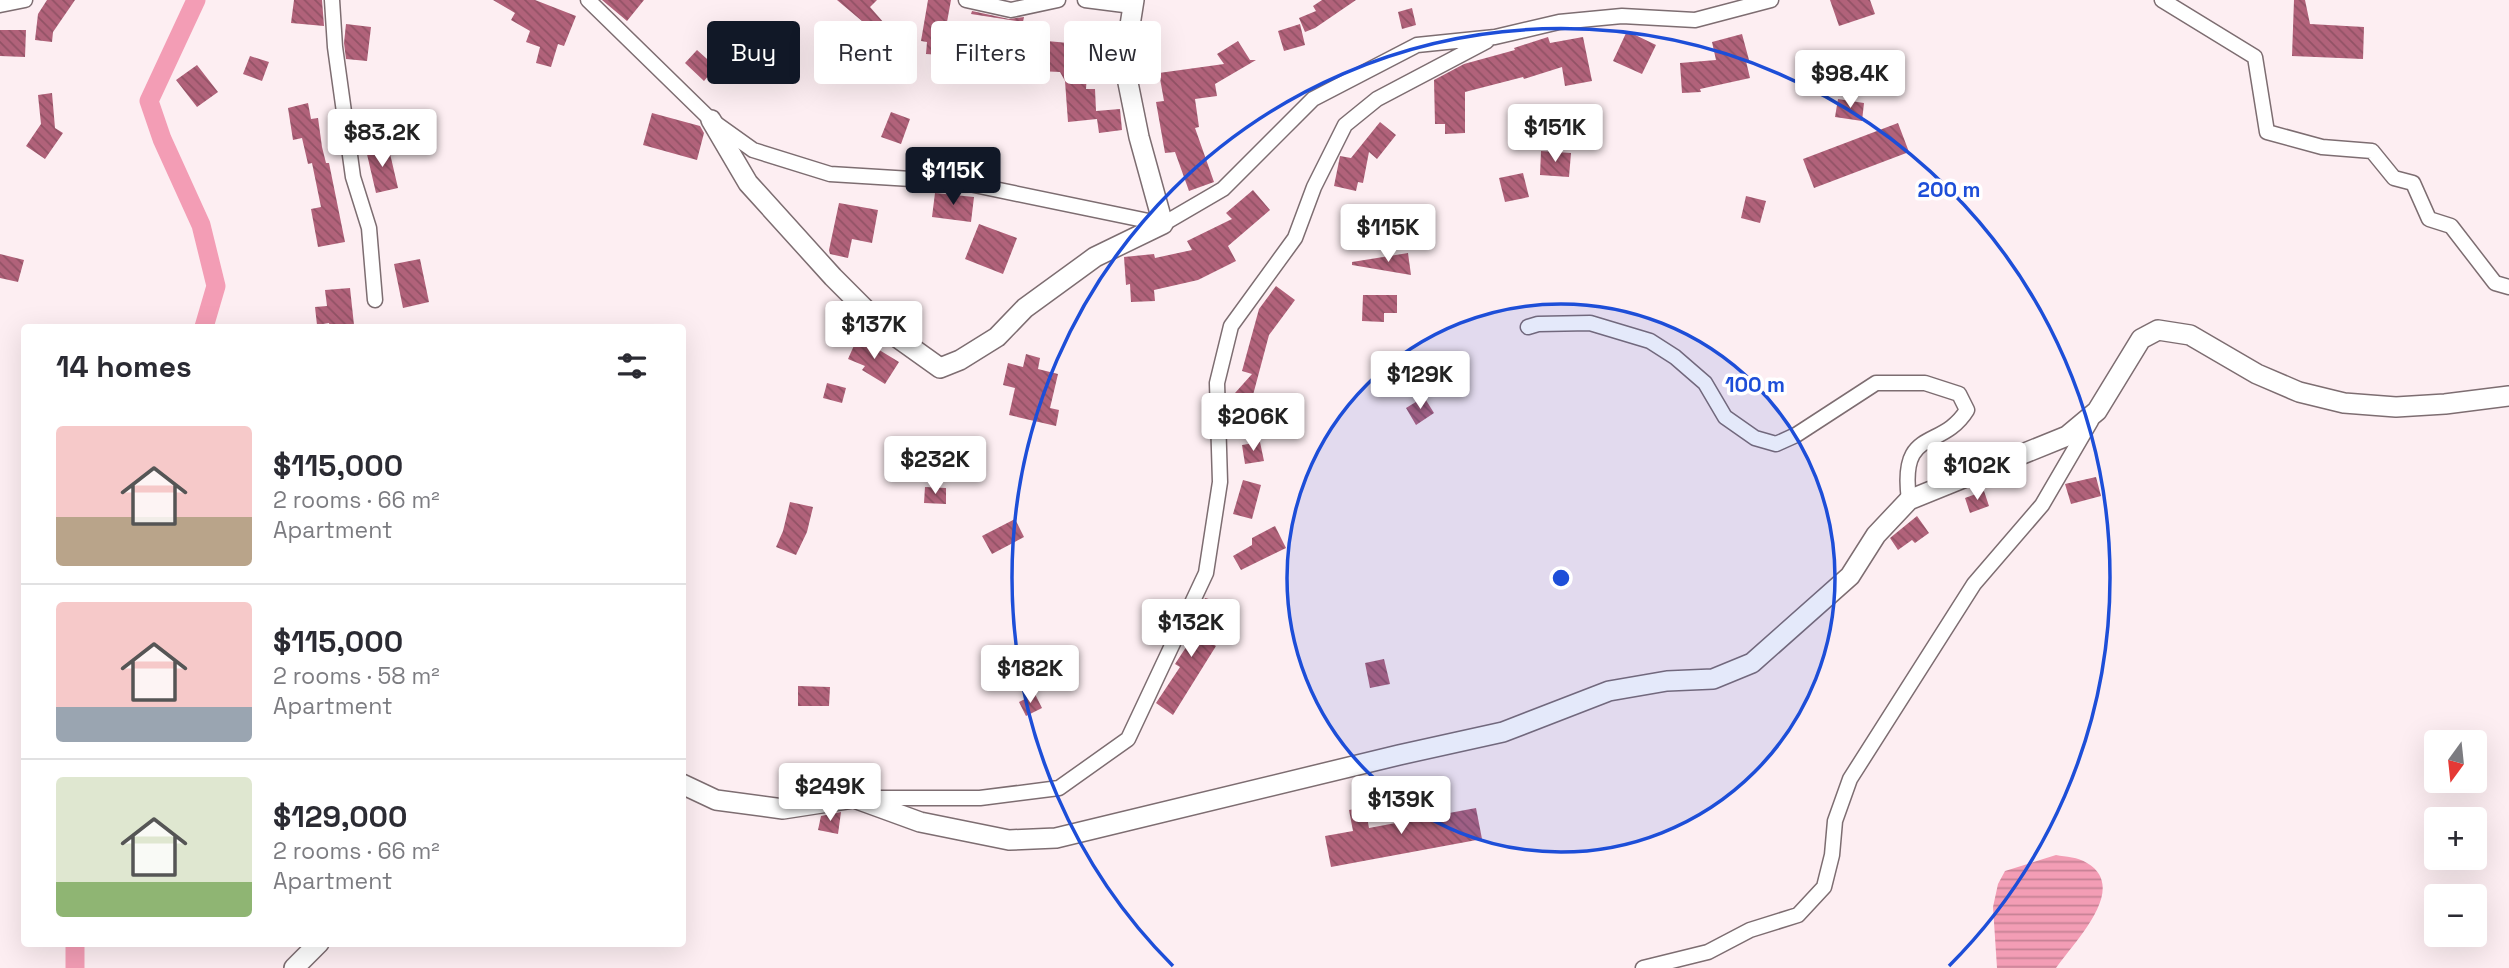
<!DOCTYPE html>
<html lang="en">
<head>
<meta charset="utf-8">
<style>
	body { margin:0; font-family:"Space Grotesk",sans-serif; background:#f2f2f3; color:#2b2b33; height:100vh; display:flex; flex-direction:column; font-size:26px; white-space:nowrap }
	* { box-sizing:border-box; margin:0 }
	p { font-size:23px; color:#7c7c81 }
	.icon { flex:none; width:38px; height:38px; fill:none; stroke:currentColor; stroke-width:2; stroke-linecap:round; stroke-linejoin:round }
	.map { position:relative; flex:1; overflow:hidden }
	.sheet { position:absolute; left:21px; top:324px; width:665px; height:623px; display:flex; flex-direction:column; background:#fff; border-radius:7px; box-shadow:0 7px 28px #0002 }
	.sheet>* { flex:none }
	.hud { position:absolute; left:707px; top:21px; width:665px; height:63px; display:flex; gap:14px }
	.needle { width:46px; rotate:195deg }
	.tools { position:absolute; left:2424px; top:730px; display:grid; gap:14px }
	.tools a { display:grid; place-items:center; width:63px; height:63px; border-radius:7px; background:#fff; box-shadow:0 7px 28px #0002; font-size:35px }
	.price { position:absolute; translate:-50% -60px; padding:0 16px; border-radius:7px; background:#fff; color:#222; font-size:23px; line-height:46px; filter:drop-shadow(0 2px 4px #0008) }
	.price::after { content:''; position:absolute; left:50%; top:42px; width:21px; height:16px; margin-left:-10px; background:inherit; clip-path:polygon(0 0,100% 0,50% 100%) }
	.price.active { background:#111827; color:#fff }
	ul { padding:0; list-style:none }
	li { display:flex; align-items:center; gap:21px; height:175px; padding:0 35px }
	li+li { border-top:2px solid #e1e1e2 }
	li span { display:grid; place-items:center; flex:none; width:196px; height:140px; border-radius:7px; color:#555 }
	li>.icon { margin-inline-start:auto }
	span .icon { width:84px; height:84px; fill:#fffc; stroke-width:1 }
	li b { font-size:30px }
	h2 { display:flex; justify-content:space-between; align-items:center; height:84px; padding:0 35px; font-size:30px }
	.chip { padding:0 24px; border-radius:7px; background:#fff; box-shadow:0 7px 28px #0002; font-size:24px; line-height:63px }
	.chip.active { background:#111827; color:#fff }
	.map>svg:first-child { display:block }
	.water { fill:url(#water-rules) }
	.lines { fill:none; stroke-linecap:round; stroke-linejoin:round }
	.canal { stroke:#f39db5; stroke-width:19 }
	.building { fill:url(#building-back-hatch) }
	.street-casing { stroke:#7d6d71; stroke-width:17 }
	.secondary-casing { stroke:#7d6d71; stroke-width:22 }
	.street { stroke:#fff; stroke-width:14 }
	.secondary { stroke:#fff; stroke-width:19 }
	.ring { fill:none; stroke:#1d4ed8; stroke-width:3.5 }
	.centre { fill:#1d4ed8; stroke:#fff; stroke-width:3.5 }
	.ring-label { font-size:21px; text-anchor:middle; font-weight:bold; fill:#1d4ed8; stroke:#fff; stroke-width:7; stroke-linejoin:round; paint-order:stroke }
</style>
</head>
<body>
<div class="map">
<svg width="2509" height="968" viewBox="0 0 2509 968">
	<defs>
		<pattern id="water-rules" width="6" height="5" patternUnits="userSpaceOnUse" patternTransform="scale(1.75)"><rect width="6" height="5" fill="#f39db5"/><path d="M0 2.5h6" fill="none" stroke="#c68194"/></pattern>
		<pattern id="building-back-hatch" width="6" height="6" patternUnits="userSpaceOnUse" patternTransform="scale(1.75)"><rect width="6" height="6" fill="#b1627a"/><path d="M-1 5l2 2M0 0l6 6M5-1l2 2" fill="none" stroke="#915265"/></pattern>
	</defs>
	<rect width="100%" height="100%" fill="#fdeef2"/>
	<!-- water -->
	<path class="water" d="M2056,855C2066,857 2078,857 2087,863C2130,888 2073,943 2056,968H1997L1993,907L1998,884L2005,871Z"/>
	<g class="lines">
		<!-- canal -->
		<path class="canal" d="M196,0L149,101L162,139L201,225L216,286L204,327
			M75,943V968"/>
	</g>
	<!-- building -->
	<path class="building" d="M47,0H75L53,32L52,42L35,40L38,14Z
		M294,0H322L324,26L291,23Z
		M493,0H535L576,16L564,46L558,44L551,67L536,63L540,47L526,42L530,31L511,20L515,13Z
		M602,0H644L627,21Z
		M837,0H877L870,7L905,47L899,53L892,47L882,55L862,33L869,27Z
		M928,0H951L941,55L926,54L927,42L921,41Z
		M1322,0H1356L1315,28L1305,32L1299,18L1316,11L1313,6Z
		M1830,0H1870L1875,14L1839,26Z
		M2294,0H2305L2310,24L2364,27L2363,59L2292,56Z
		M1412,8L1416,25L1402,29L1398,12Z
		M972,11L1009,19L1024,17L1023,22L971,14Z
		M346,24L371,27L367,61L346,59L344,43Z
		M1300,24L1305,45L1284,51L1278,31Z
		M0,30H26L25,57L0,56Z
		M1627,31L1656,45L1642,74L1613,61Z
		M1742,34L1749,60L1746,61L1750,78L1700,89L1701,92L1682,93L1680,63L1716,60L1712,42Z
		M1548,37L1550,43L1583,37L1592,81L1565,86L1562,67L1524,79L1523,77L1465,92V133L1445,134V124H1435L1434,80L1464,64L1515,50L1514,48Z
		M1047,41L1089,45L1086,89H1095L1096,111L1120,109L1122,130L1099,133L1097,119L1068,122L1065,81L1060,72L1016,70V64L974,66L973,45Z
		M1238,41L1250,60H1256L1215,84L1217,96L1195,99L1199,127L1195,128L1214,182L1189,191L1175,152L1165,153L1156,102L1164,101L1159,73L1224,64L1217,54Z
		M697,50L716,67L704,81L685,63Z
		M250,56L269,62L262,81L243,74Z
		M197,65L218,92L197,107L176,80Z
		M52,93L55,128L63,133L45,159L26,146L41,124L38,95Z
		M1838,99L1864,103L1862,121L1835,117Z
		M308,103L311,119L318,118L322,147L326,163H329L345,242L318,247L311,209L321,207L312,163L308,164L302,138L293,140L288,108Z
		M891,112L910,119L901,144L881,137Z
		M652,113L700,126L704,133L697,160L643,145Z
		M1380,122L1396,135L1377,159L1369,152L1363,183L1358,182L1356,191L1334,186L1340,156L1351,158Z
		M1898,123L1909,152L1814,188L1803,159Z
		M388,145L398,188L376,193L366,150Z
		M1541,151L1571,153L1569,177L1540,175Z
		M1523,173L1529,197L1505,202L1499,178Z
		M1253,190L1270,210L1228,246L1236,261L1198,280L1154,290L1155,301L1131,302L1130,284L1126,285L1124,257L1154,254L1155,258L1192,250L1187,241L1232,219L1226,213Z
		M935,193L974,197L971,222L932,217Z
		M1746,196L1766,201L1760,223L1741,218Z
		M839,203L878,210L872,243L852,239L848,258L830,254L829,250Z
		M979,224L1017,238L1003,274L965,259Z
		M1408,253L1411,275L1352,265V262Z
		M0,254L24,260L18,282L0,278Z
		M420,259L429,302L403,308L394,264Z
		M1276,286L1295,300L1269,335L1253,395L1245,403L1235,393L1252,374L1242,371L1259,309Z
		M350,288L354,325L330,327L329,323L317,325L315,307L327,306L325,290Z
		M1363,295H1397V313H1384V322L1362,321Z
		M856,341L876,348L899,362L885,384L862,370L865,366L848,359Z
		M1026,354L1040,358L1038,369L1058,374L1050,408L1059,410L1056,426L1009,415L1015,388L1003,385L1008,363L1023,367Z
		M827,383L846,388L842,403L823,398Z
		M1424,397L1434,413L1416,425L1406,408Z
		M1260,442L1264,461L1245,464L1242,445Z
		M2096,477L2101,496L2071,504L2065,484Z
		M1243,480L1261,485L1252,519L1233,514Z
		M925,487L946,488V504L924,503Z
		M1984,491L1989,506L1970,513L1965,498Z
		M790,502L813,507L807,532L796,555L776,547L783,531Z
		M1917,516L1929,533L1915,543L1912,540L1898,550L1890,538Z
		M1015,519L1024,537L992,554L982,536Z
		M1275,526L1286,548L1241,570L1233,556L1252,545V538Z
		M1205,598L1220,602L1208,641L1216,646L1173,715L1156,703L1180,667L1175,664L1202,623L1197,622Z
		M1384,659L1390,684L1370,688L1365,663Z
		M798,686L830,687L829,706H798Z
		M1035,694L1042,708L1026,716L1019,702Z
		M1365,807L1369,828L1476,808L1482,839L1331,867L1325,836L1353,831L1349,810Z
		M841,812L838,834L818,830L821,816Z"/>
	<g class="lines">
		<defs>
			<path id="street" d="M332,0L335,47L353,177L369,228L375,300
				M588,0L711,120L753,150L830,174L960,182L1163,224L1223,189L1313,99L1417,45L1495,37L1559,22L1622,16L1695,20L1771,0
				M966,0L1011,10L1058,0
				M1085,0L1132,6
				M2162,0L2255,57L2267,132L2322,147L2372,151L2394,178L2413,183L2429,219L2451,226L2495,283L2509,287
				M0,5L25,0
				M1528,327L1538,324L1590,323L1650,341L1675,357L1705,383L1725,417L1755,438L1776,444L1796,435L1876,383H1925L1959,394L1967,410C1941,452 1899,425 1909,500
				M863,798H980L1059,788L1128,739L1206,573L1220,482L1217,383L1231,326L1295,238L1314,187L1345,125L1377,99L1487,41
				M1643,968L1708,952L1750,930L1798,915L1824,887L1832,855L1835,821L1850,779L1974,584L2042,505L2091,421"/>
			<path id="secondary" d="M711,120L748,183L833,277L884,328L940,368L960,360L997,337L1025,308L1095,257L1163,224L1139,137L1124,63L1134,0
				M682,784L716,800L783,809L854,798L920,822L1009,840L1056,838L1399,755L1503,732L1609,691L1667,681L1713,679L1752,663L1850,576L1876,535L1909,500L2067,436L2097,411L2141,339L2158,330L2190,335L2257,374L2299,392L2344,403L2396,407L2445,404L2509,396
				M294,968L319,943"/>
		</defs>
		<!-- street casing -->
		<use href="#street" class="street-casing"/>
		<!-- secondary casing -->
		<use href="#secondary" class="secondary-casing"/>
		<!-- street -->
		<use href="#street" class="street"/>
		<!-- secondary -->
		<use href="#secondary" class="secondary"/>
	</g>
	<!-- distance rings -->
	<circle cx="1561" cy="578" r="274" fill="#1d4ed8" fill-opacity=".12"/>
	<g class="ring">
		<circle cx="1561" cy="578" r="274"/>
		<path d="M1173 966A549 549 0 1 1 1949 966"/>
	</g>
	<circle cx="1561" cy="578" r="10" class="centre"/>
	<g class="ring-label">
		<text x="1949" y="197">200 m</text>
		<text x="1755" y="392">100 m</text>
	</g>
</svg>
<div class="tools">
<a><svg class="needle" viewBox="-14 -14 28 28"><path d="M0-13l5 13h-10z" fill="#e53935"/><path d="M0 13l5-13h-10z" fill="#7c7c81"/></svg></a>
<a>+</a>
<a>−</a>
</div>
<b class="price" style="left:1850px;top:110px">$98.4K</b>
<b class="price" style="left:1555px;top:164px">$151K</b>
<b class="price" style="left:382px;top:169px">$83.2K</b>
<b class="price active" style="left:953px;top:207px">$115K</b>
<b class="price" style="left:1388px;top:264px">$115K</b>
<b class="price" style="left:874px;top:361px">$137K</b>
<b class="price" style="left:1420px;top:411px">$129K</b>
<b class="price" style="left:1253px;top:453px">$206K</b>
<b class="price" style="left:935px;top:496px">$232K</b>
<b class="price" style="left:1977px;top:502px">$102K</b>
<b class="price" style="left:1191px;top:659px">$132K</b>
<b class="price" style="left:1030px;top:705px">$182K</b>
<b class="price" style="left:830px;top:823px">$249K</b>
<b class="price" style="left:1401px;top:836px">$139K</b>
<div class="hud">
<a class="chip active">Buy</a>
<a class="chip">Rent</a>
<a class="chip">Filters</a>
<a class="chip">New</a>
</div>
<section class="sheet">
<h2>14 homes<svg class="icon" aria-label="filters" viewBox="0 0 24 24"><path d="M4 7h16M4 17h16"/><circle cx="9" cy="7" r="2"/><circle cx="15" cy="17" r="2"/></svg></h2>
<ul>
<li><span style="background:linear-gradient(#f6c9c9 65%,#b9a48a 0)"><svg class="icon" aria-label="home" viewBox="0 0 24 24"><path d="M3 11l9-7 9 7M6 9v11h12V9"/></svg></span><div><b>$115,000</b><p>2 rooms · 66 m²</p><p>Apartment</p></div></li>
<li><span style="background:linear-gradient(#f6c9c9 75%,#9aa5b1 0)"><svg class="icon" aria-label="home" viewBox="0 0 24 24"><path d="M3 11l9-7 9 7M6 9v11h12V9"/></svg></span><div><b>$115,000</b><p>2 rooms · 58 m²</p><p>Apartment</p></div></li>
<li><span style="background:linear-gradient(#dfe7d0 75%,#8fb573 0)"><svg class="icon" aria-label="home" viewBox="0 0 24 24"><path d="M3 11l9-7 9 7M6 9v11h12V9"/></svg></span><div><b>$129,000</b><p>2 rooms · 66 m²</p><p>Apartment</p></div></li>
</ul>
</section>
</div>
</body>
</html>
